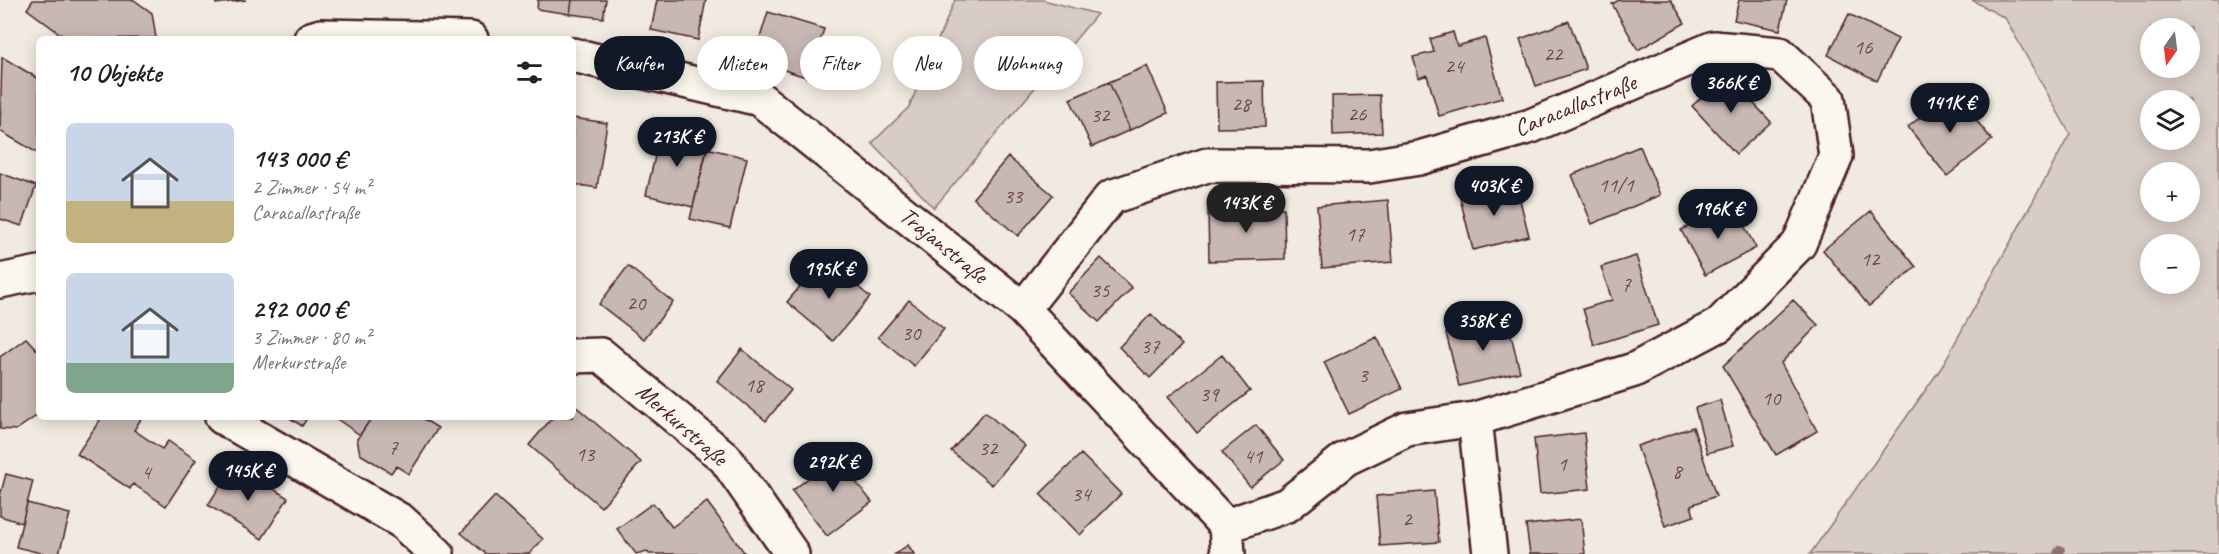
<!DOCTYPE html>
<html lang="de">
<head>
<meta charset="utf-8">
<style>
	body { margin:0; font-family:Caveat,sans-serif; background:#f2f2f2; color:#202124; height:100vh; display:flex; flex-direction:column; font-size:22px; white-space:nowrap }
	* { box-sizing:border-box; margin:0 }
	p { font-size:20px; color:#757577 }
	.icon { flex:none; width:33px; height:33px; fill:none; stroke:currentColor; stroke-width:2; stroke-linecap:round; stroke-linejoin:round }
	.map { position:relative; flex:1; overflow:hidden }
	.sheet { position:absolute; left:36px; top:36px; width:540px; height:384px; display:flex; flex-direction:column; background:#fff; border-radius:9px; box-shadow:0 3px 15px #0003 }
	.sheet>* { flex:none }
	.guide { position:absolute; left:594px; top:36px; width:570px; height:54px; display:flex; gap:12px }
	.needle { width:39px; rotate:194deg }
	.buttons { position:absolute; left:2140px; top:18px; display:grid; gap:12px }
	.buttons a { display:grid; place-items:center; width:60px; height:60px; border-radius:50%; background:#fff; box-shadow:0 3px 15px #0003; font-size:30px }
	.price { position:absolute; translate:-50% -51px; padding:0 14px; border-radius:21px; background:#111827; color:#fff; font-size:20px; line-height:39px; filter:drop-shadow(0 2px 3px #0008) }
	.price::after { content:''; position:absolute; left:50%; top:36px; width:18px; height:14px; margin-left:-9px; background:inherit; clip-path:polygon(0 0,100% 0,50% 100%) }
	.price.active { background:#222; color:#fff }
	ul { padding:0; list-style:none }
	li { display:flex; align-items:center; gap:18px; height:150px; padding:0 30px }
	li span { display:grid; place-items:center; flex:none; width:168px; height:120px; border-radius:9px; color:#555 }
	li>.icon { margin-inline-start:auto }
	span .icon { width:72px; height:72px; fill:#fffc; stroke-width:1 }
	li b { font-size:26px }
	h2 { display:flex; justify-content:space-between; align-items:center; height:72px; padding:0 30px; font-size:26px }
	.chip { padding:0 21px; border-radius:27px; background:#fff; box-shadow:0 3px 15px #0003; font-size:21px; line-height:54px }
	.chip.active { background:#111827; color:#fff }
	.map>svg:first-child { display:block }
	.green { fill:#d8ccc6; stroke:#917678; stroke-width:1.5; fill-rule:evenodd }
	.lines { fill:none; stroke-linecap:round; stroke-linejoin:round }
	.stream { stroke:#8c6f72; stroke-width:10 }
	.building { fill:#c8b8b3; stroke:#4a1f2b; stroke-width:1.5 }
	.minor-casing { stroke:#4a1f2b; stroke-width:38 }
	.minor { stroke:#fbf7ec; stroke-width:33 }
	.labels { text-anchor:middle; stroke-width:5; stroke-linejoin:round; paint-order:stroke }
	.number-label { font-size:21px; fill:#6a454d }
	.street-label { font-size:24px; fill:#4a1f2b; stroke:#fbf7ec }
</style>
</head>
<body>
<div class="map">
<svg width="2219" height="554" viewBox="0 0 2219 554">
	<rect width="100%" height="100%" fill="#f0eae0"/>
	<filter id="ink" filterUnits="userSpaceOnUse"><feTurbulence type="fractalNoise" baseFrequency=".0167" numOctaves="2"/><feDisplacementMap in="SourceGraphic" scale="12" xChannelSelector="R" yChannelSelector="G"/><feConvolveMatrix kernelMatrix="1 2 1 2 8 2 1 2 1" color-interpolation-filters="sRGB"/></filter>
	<g filter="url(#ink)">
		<!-- green -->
		<path class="green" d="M955,0H1043L1097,14L934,208L872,143L909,107Z
			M1972,0H2219V554H1810L1941,368L2070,134L2005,18ZM2151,28H2190V68H2151ZM2151,100H2190V140H2151ZM2190,172V212H2151V172ZM2151,244H2190V284H2151Z"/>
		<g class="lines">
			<!-- stream -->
			<path class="stream" d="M2058,554L2060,550"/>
		</g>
		<!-- building -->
		<path class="building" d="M33,0H134L152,13L156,38L67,39L27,9Z
			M215,0H246L216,4Z
			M538,0H572L570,14L537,9Z
			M572,0H606L603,18L570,14Z
			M657,0H706L698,40L651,30Z
			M1619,0H1671L1685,23L1638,50L1612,4Z
			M1739,0H1787L1780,30L1734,20Z
			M768,12L824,29L809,78L753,60Z
			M1849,14L1898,39L1877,81L1828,55Z
			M1569,21L1586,69L1536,86L1520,39Z
			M1453,32L1457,46L1485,38L1502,98L1439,116L1427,75L1419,78L1413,57L1434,52L1430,39Z
			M2,57L39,79V154L0,131Z
			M1147,66L1168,113L1130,130L1109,82Z
			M1726,74L1771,122L1736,154L1692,106Z
			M1264,81L1265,127L1217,128L1216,82Z
			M1109,82L1130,130L1092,147L1070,99Z
			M1953,91L1992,140L1947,176L1908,127Z
			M1380,95L1382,133L1333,135L1332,96Z
			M573,118L607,123L597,188L573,184Z
			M661,130L709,142L693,207L646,195Z
			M1640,146L1660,195L1592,224L1572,175Z
			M707,148L747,158L730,228L690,219Z
			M1008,157L1053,195L1018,236L973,198Z
			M0,173L36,186L22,226L0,219Z
			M1516,184L1529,236L1473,250L1460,198Z
			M1388,200L1393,262L1322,268L1317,206Z
			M1724,207L1734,224L1741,220L1756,248L1705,275L1681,230Z
			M1284,208L1285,259L1209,261L1208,210Z
			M1871,211L1916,267L1869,306L1823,250Z
			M1636,256L1658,325L1594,345L1583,309L1612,300L1601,267Z
			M824,258L870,297L833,341L787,302Z
			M1101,258L1132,288L1099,322L1068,293Z
			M628,266L673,302L644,339L599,304Z
			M909,300L944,329L914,366L878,337Z
			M1793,300L1818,325L1781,363L1817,431L1776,455L1723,366Z
			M1151,314L1182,345L1150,378L1119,347Z
			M1507,318L1520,372L1459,386L1446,333Z
			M1377,337L1402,389L1349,414L1324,362Z
			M26,338L39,352V414L16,430L0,429V357Z
			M742,349L791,390L766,421L717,381Z
			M1222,355L1250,391L1197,433L1168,397Z
			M1720,400L1733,446L1707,453L1695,408Z
			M573,404L641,462L601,507L529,445L553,417H573Z
			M985,412L1025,446L992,485L951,451Z
			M102,417H137L141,419L134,430L162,449L168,441L196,460L166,506L133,484L130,489L77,454Z
			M288,417H308L302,426Z
			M334,417H372L360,435Z
			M372,417H420L438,428L409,474L396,466L391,473L360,454L357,439Z
			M1256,425L1284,460L1250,487L1222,452Z
			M1693,427L1716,496L1691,505L1694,516L1665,526L1637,446Z
			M1584,433L1590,489L1540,494L1534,439Z
			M846,449L862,468L852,477L872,502L827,536L792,491Z
			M1081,454L1121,494L1080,535L1040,494Z
			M234,464L288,498L262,539L208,505Z
			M6,474L33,481L22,523L0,516V496Z
			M1434,491L1439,542L1380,546L1376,496Z
			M495,496L543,539L529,554H486L461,533Z
			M707,502L744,552L741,554H649L647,551L636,554L617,529L653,503L672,527Z
			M27,503L70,514L59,554H45L16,547Z
			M1581,519L1585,554H1530L1526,525Z
			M908,545L914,554H895Z"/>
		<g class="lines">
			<defs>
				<path id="minor" d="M311,39L321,36L471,39
					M573,55L760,99L1023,309L1226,526L1228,554
					M0,281L39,273
					M1023,309L1111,197L1207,165L1369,166L1419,158L1531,126L1714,48L1780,54L1828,99L1836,156L1799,244L1719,325L1634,370L1475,419L1407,429L1345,459L1287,505L1226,526
					M573,356L601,355L725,458L792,554
					M222,417L401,521L437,554
					M1475,419L1490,554"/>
			</defs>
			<!-- minor casing -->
			<use href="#minor" class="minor-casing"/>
			<!-- minor -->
			<use href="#minor" class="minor"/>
		</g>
	</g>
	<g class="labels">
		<!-- number labels -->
		<g class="number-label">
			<text x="1863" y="54">16</text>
			<text x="1553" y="61">22</text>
			<text x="1454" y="73">24</text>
			<text x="1241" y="111">28</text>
			<text x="1357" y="121">26</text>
			<text x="1100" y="122">32</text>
			<text x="1616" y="192">11/1</text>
			<text x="1013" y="203">33</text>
			<text x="1355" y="241">17</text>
			<text x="1870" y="266">12</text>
			<text x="1626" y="291">7</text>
			<text x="1100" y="297">35</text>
			<text x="636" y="310">20</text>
			<text x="911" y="340">30</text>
			<text x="1150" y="353">37</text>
			<text x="1363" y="382">3</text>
			<text x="754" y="392">18</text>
			<text x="1209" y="401">39</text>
			<text x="1771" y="405">10</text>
			<text x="393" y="454">7</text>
			<text x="988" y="455">32</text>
			<text x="585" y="461">13</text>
			<text x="1253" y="463">41</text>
			<text x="1562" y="471">1</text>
			<text x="1677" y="478">8</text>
			<text x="146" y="479">4</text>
			<text x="1081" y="501">34</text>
			<text x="1407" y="526">2</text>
		</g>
		<!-- street labels -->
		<g class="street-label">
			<text transform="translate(1575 105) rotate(-22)" y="8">Caracallastraße</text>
			<text transform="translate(944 245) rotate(39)" y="8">Trajanstraße</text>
			<text transform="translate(682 424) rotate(41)" y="8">Merkurstraße</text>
		</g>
	</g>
</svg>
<div class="buttons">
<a><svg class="needle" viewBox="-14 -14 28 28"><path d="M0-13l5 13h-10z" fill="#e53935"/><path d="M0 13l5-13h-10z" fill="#757577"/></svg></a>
<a><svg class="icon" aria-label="layers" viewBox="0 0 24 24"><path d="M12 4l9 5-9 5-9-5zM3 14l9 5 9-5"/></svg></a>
<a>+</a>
<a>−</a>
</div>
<b class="price" style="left:1731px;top:114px">366K €</b>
<b class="price" style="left:1950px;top:134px">141K €</b>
<b class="price" style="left:677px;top:168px">213K €</b>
<b class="price" style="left:1494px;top:217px">403K €</b>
<b class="price active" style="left:1246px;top:234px">143K €</b>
<b class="price" style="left:1718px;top:240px">196K €</b>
<b class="price" style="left:829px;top:300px">195K €</b>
<b class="price" style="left:1483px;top:352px">358K €</b>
<b class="price" style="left:833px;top:493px">292K €</b>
<b class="price" style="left:248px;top:502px">145K €</b>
<div class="guide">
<a class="chip active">Kaufen</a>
<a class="chip">Mieten</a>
<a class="chip">Filter</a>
<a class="chip">Neu</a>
<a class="chip">Wohnung</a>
</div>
<section class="sheet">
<h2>10 Objekte<svg class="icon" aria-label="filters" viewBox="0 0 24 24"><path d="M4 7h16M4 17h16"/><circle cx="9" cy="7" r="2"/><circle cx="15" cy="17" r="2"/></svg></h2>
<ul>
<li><span style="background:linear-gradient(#c9d6e8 65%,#c2b280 0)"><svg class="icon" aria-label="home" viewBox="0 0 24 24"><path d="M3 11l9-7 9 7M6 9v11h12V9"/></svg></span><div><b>143 000 €</b><p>2 Zimmer · 54 m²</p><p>Caracallastraße</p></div></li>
<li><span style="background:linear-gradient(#c9d6e8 75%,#7fa58c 0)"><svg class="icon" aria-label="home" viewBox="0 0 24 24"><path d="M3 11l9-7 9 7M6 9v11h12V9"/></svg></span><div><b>292 000 €</b><p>3 Zimmer · 80 m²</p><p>Merkurstraße</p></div></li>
</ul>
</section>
</div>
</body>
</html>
